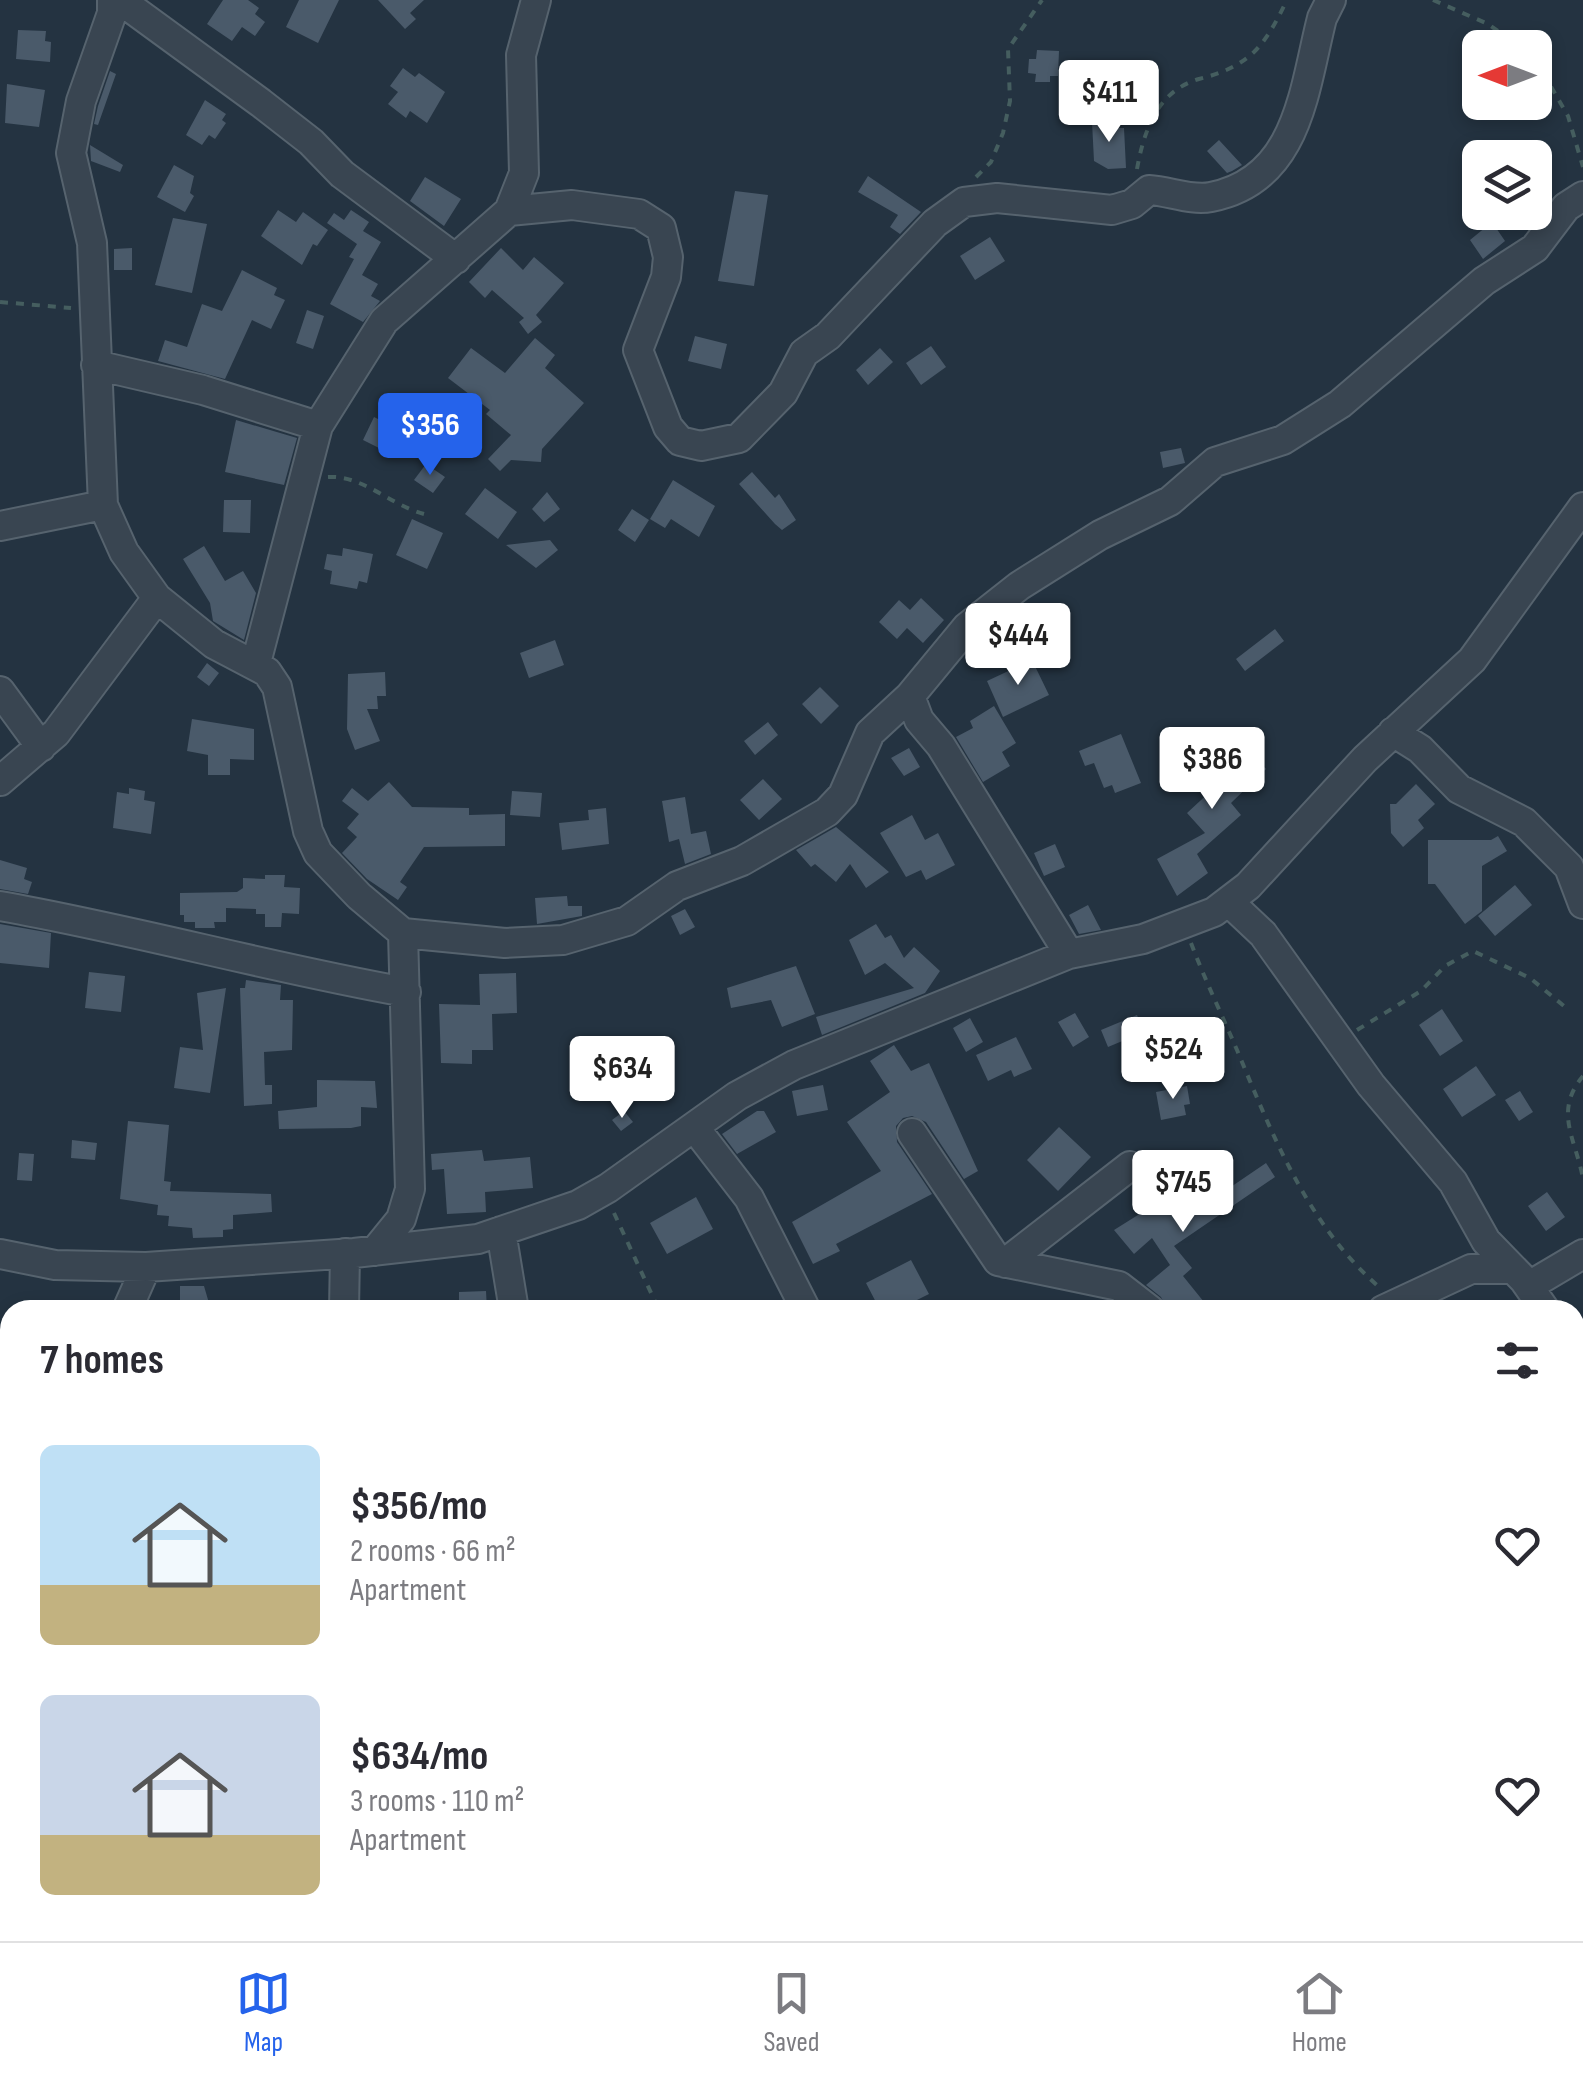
<!DOCTYPE html>
<html lang="en">
<head>
<meta charset="utf-8">
<style>
	body { margin:0; font-family:"Sofia Sans Condensed",sans-serif; background:#f7f7f7; color:#2b2b33; height:100vh; display:flex; flex-direction:column; font-size:38px; white-space:nowrap }
	* { box-sizing:border-box; margin:0 }
	p { font-size:32px; color:#7c7c81 }
	.icon { flex:none; width:55px; height:55px; fill:none; stroke:currentColor; stroke-width:2; stroke-linecap:round; stroke-linejoin:round }
	.map { position:relative; flex:1; overflow:hidden }
	.side { position:absolute; left:0px; top:1300px; width:1585px; height:642px; display:flex; flex-direction:column; background:#fff; border-radius:30px 30px 0 0; box-shadow:0 5px 15px #0003 }
	.side>* { flex:none }
	.needle { width:65px; rotate:270deg }
	.buttons { position:absolute; left:1462px; top:30px; display:grid; gap:20px }
	.buttons a { display:grid; place-items:center; width:90px; height:90px; border-radius:15px; background:#fff; box-shadow:0 5px 15px #0003; font-size:50px }
	.price { position:absolute; translate:-50% -85px; padding:0 22px; border-radius:10px; background:#fff; color:#222; font-size:32px; line-height:65px; filter:drop-shadow(0 2px 5px #0008) }
	.price::after { content:''; position:absolute; left:50%; top:60px; width:30px; height:22px; margin-left:-15px; background:inherit; clip-path:polygon(0 0,100% 0,50% 100%) }
	.price.on { background:#2563eb; color:#fff }
	ul { padding:0; list-style:none }
	li { display:flex; align-items:center; gap:30px; height:250px; padding:0 40px }
	li span { display:grid; place-items:center; flex:none; width:280px; height:200px; border-radius:15px; color:#555 }
	li>.icon { margin-inline-start:auto }
	span .icon { width:120px; height:120px; fill:#fffc; stroke-width:1 }
	li b { font-size:42px }
	h2 { display:flex; justify-content:space-between; align-items:center; height:120px; padding:0 40px; font-size:42px }
	.dock { display:flex; justify-content:space-around; align-items:center; height:140px; border-top:2px solid #e1e1e2; background:#fff; font-size:28px; color:#7c7c81 }
	.dock a { display:grid; justify-items:center; gap:5px }
	.dock .on { color:#2563eb }
	.map>svg:first-child { display:block }
	.building { fill:#4a5a6a }
	.lines { fill:none; stroke-linecap:round; stroke-linejoin:round }
	.minor-casing { stroke:#56636e; stroke-width:32 }
	.path { stroke:#455e5f; stroke-width:4; stroke-dasharray:8 8; stroke-linecap:butt }
	.minor { stroke:#394551; stroke-width:28 }
</style>
</head>
<body>
<div class="map">
<svg width="1583" height="1941" viewBox="0 0 1583 1941">
	<rect width="100%" height="100%" fill="#243341"/>
	<!-- building -->
	<path class="building" d="M223,0H248L259,8L255,14L265,22L255,36L242,27L232,41L207,24Z
		M299,0H339L318,43L286,27Z
		M378,0H424L410,13L416,19L405,29Z
		M18,30L46,31L45,41L51,42L50,62L16,59Z
		M1037,50L1059,51L1058,76H1050V82H1035L1036,74L1028,73L1029,59H1036Z
		M403,68L415,77L419,73L445,92L427,123L410,111L406,118L388,104L398,92L390,86Z
		M110,71L116,74L98,125L94,124L98,106Z
		M7,84L45,90L39,127L5,123Z
		M205,100L226,114L222,120L226,123L215,139L209,135L202,145L186,135Z
		M1092,122H1113V128H1124L1126,168L1108,169L1094,161Z
		M1219,140L1242,165L1232,171L1227,173L1207,151Z
		M90,145L123,165L120,172L91,161Z
		M174,165L194,176L190,193L194,196L185,212L157,197Z
		M868,176L921,212L900,234L890,227L898,215L858,192Z
		M425,177L461,199L444,226L410,201Z
		M735,191L768,195L754,286L718,281Z
		M278,210L296,222L303,212L328,230L317,246L313,244L302,265L261,236Z
		M351,210L369,222L363,231L381,242L362,275L378,284L371,296L380,301L363,322L330,304L354,259L349,257L357,244L327,223L334,213L344,220Z
		M173,218L207,224L192,293L155,285Z
		M1492,222L1505,241L1483,259L1470,240Z
		M990,237L1005,261L975,280L960,256Z
		M132,248V270H114V249Z
		M501,248L523,270L534,257L564,283L536,315L542,322L528,334L519,322L524,318L492,290L485,298L469,282Z
		M242,270L277,288L274,295L285,300L271,329L252,320L225,379L158,361L165,340L187,347L202,304L222,311Z
		M307,310L324,316L313,349L296,343Z
		M695,336L727,344L721,369L688,361Z
		M535,338L555,355L545,368L584,403L542,449L541,462L511,460L500,471L488,459L511,435L486,414L490,410L448,378L471,348L505,373Z
		M931,346L946,367L921,385L906,363Z
		M880,348L893,362L868,385L856,370Z
		M374,417L390,425L379,448L363,440Z
		M236,420L297,438L284,485L225,472Z
		M428,433L446,442L439,458L420,448Z
		M1181,448L1185,463L1163,468L1160,452Z
		M426,464L445,477L433,493L414,480Z
		M752,472L775,498L779,494L796,520L782,530L775,524L739,484Z
		M673,480L715,506L699,537L671,519L665,528L650,519Z
		M485,488L517,512L498,539L465,514Z
		M547,492L560,509L544,522L532,509Z
		M224,500H251L250,533L223,532Z
		M632,509L649,520L635,542L618,530Z
		M412,519L443,533L427,569L396,555Z
		M550,540L558,550L536,568L506,545Z
		M204,546L225,581L243,571L256,593L244,640L213,621L210,603L183,559Z
		M343,548L373,554L367,583L359,581L357,589L330,584L332,571L324,569L327,554L342,556Z
		M921,598L944,620L923,643L907,628L897,639L879,622L899,600L910,610Z
		M1275,629L1284,641L1245,671L1236,659Z
		M555,640L564,665L529,678L520,653Z
		M1032,660L1049,695L1003,717L987,681Z
		M207,663L219,673L209,686L197,677Z
		M385,672L386,696H377L378,709H367L380,741L355,750L347,729L348,674Z
		M820,687L839,706L821,724L802,704Z
		M994,706L1016,743L1002,752L1010,766L983,782L956,737L973,728L970,721Z
		M192,719L254,729V760L230,759V775H208V755L187,751Z
		M768,722L778,735L755,755L744,741Z
		M1121,734L1141,783L1115,793L1112,785L1104,788L1094,763L1085,766L1079,751Z
		M1236,737L1266,769L1231,803L1241,815L1197,854L1208,873L1177,896L1157,859L1205,833L1187,813L1214,788L1199,772Z
		M909,748L920,767L904,776L891,758Z
		M763,779L782,799L759,820L740,800Z
		M389,782L412,807L469,808V815L505,814V846L424,847L400,882L407,887L398,900L367,879L342,853L357,837L347,828L359,814L342,801L352,788L368,801Z
		M1416,784L1435,804L1418,820L1424,828L1403,847L1391,833L1390,804H1396Z
		M129,788L145,791L144,800L155,802L151,834L113,828L117,792L129,794Z
		M512,791L542,793L540,817L510,815Z
		M685,797L691,834L706,831L711,854L685,864L679,839L669,842L662,801Z
		M606,808L609,844L562,850L559,823L589,820L588,810Z
		M912,815L925,840L938,833L955,865L926,880L921,870L906,877L880,833Z
		M836,827L889,872L866,888L850,864L836,882L815,864L811,867L796,850Z
		M1498,836L1507,851L1482,866V911L1465,924L1435,884H1428V840H1491Z
		M1055,844L1065,867L1044,876L1034,853Z
		M0,860L27,868L24,879L32,882L28,894L0,889Z
		M265,875H285L284,887L300,888L299,914L282,913L281,927H265V914H256V909L226,908V922H214L215,928H195V922H184V915H180V893L237,892L243,888V878L265,879Z
		M1515,885L1532,905L1495,936L1478,916Z
		M567,896L568,906H582V916L537,924L535,898Z
		M1088,905L1101,930L1079,934L1069,915Z
		M685,909L695,927L680,935L671,916Z
		M0,924L51,933L49,968L0,963Z
		M876,924L885,938L891,935L904,958L914,947L940,971L925,993L822,1035L816,1017L914,988L885,963L865,975L849,940Z
		M796,966L815,1014L782,1027L771,1000L731,1008L727,988Z
		M89,972L125,976L121,1012L85,1008Z
		M516,973L517,1013L492,1014L493,1050H472V1064L441,1063L439,1004L480,1005L479,974Z
		M246,980L281,985L280,1000H293L292,1050L264,1052L265,1085H272V1104L244,1106L240,988H245Z
		M226,988L210,1093L174,1088L180,1047L203,1050L197,993Z
		M1442,1009L1463,1041L1440,1056L1419,1025Z
		M1075,1013L1089,1037L1073,1047L1058,1022Z
		M1137,1015L1144,1032L1108,1047L1101,1030Z
		M970,1018L983,1042L966,1052L953,1028Z
		M1016,1037L1032,1069L1014,1077L1011,1070L988,1081L976,1055Z
		M894,1045L911,1071L929,1063L978,1171L964,1179L926,1122L912,1116L903,1118L896,1126L897,1142L932,1194L836,1244L840,1251L813,1264L792,1222L881,1171L847,1122L890,1092L870,1061Z
		M1476,1066L1496,1095L1462,1117L1443,1089Z
		M317,1080L375,1081L377,1108L361,1107V1126L351,1128L279,1129L278,1111L317,1107Z
		M823,1085L828,1110L797,1116L792,1091Z
		M1187,1086L1190,1104L1184,1105L1186,1115L1161,1120L1156,1092Z
		M1520,1091L1533,1112L1519,1121L1505,1100Z
		M624,1111L633,1122L621,1131L612,1120Z
		M757,1111H764L776,1132L737,1154L722,1134Z
		M128,1121L169,1125L164,1181L171,1182L170,1191L271,1194L272,1212L233,1215V1229L223,1230V1237L193,1238L192,1228L168,1226L169,1216L157,1215L158,1205L120,1199Z
		M1059,1127L1091,1157L1058,1191L1027,1160Z
		M72,1140L97,1143L95,1160L71,1158Z
		M482,1150L484,1161L530,1157L533,1188L485,1192L486,1212L447,1214L444,1169L432,1170L431,1154Z
		M19,1153L34,1154L32,1181L17,1180Z
		M1266,1163L1275,1177L1174,1246L1192,1268L1183,1276L1204,1302L1194,1310H1167L1161,1297L1146,1285L1170,1265L1152,1238L1134,1254L1114,1230L1181,1188L1197,1210Z
		M1547,1192L1565,1217L1546,1231L1528,1206Z
		M696,1197L713,1229L667,1254L650,1223Z
		M911,1260L929,1294L909,1304L912,1310H880L866,1283Z
		M180,1286H204L211,1310H180Z
		M486,1291L487,1310H459V1292Z"/>
	<g class="lines">
		<defs>
			<path id="minor" d="M112,0V13L81,101L71,153L92,243L103,505L124,552L157,598L214,644L267,672L277,687L308,831L318,853L359,896L403,933L505,943L563,940L627,921L677,886L742,861L827,812L843,795L870,733L910,696
				M120,0L261,103L311,142L342,174L456,259
				M509,211L524,173L521,55L536,0
				M96,365L203,390L318,426
				M0,526L103,505
				M256,663L318,426L384,321L509,211L572,205L639,214L661,228L668,257L666,277L638,350L668,427L680,441L701,446L739,438L783,393L804,353L828,336L935,223L964,202L997,198L1112,210L1132,204L1149,190C1169,191 1191,201 1211,197C1299,180 1304,88 1322,18L1331,0
				M0,691L41,747
				M1393,732L1420,749L1459,789L1524,822L1569,867L1583,904
				M0,781L56,733L157,598
				M1229,902L1263,934L1371,1085L1453,1182L1486,1241L1524,1280L1545,1310
				M0,906C136,930 270,968 406,992
				M1069,954L941,746L919,720L910,696L967,627L1019,586L1100,535L1170,501L1215,462L1283,440L1340,404L1484,281L1535,248L1566,207L1583,196
				M695,1128L749,1198L806,1310
				M912,1133L998,1261L1119,1286L1150,1310
				M501,1231L514,1310
				M375,1251L401,1219L410,1189L403,933
				M0,1254L55,1265L146,1267L354,1253L478,1239L578,1205L608,1188L737,1096L794,1065L1069,954L1143,939L1214,912L1248,886L1365,759L1472,660L1583,507
				M1005,1263L1130,1166
				M1529,1286L1583,1254
				M127,1310L146,1267
				M344,1310L345,1253
				M1383,1310L1471,1269H1509
				M1575,1351L1583,1361
				M1575,1546L1583,1538
				M0,1675L10,1676
				M1575,1690L1583,1698
				M0,1833L10,1838
				M154,1932L158,1941
				M1168,1932L1173,1941
				M1571,1932L1577,1941
				M483,1941L484,1932"/>
		</defs>
		<!-- minor casing -->
		<use href="#minor" class="minor-casing"/>
		<!-- path -->
		<path class="path" d="M1433,0L1488,24L1522,48
			M1535,59L1568,116L1583,167
			M1137,169C1144,131 1157,91 1199,79C1219,74 1238,67 1254,52C1269,37 1278,18 1287,0
			M976,177L991,162L1003,133L1010,101L1008,49L1042,0
			M0,302L71,308
			M328,477C363,475 390,505 424,514
			M1191,943C1205,980 1222,1015 1237,1050C1273,1136 1307,1224 1379,1287
			M1357,1030L1421,991L1445,966L1473,951L1530,978L1564,1006
			M1583,1076C1553,1112 1576,1139 1583,1179
			M614,1213L659,1310
			M740,1941V1932"/>
		<!-- minor -->
		<use href="#minor" class="minor"/>
	</g>
</svg>
<div class="buttons">
<a><svg class="needle" viewBox="-14 -14 28 28"><path d="M0-13l5 13h-10z" fill="#e53935"/><path d="M0 13l5-13h-10z" fill="#7c7c81"/></svg></a>
<a><svg class="icon" aria-label="layers" viewBox="0 0 24 24"><path d="M12 4l9 5-9 5-9-5zM3 14l9 5 9-5"/></svg></a>
</div>
<b class="price" style="left:1109px;top:145px">$411</b>
<b class="price on" style="left:430px;top:478px">$356</b>
<b class="price" style="left:1018px;top:688px">$444</b>
<b class="price" style="left:1212px;top:812px">$386</b>
<b class="price" style="left:1173px;top:1102px">$524</b>
<b class="price" style="left:622px;top:1121px">$634</b>
<b class="price" style="left:1183px;top:1235px">$745</b>
<section class="side">
<h2>7 homes<svg class="icon" aria-label="filters" viewBox="0 0 24 24"><path d="M4 7h16M4 17h16"/><circle cx="9" cy="7" r="2"/><circle cx="15" cy="17" r="2"/></svg></h2>
<ul>
<li><span style="background:linear-gradient(#bfe0f5 70%,#c2b280 0)"><svg class="icon" aria-label="home" viewBox="0 0 24 24"><path d="M3 11l9-7 9 7M6 9v11h12V9"/></svg></span><div><b>$356/mo</b><p>2 rooms · 66 m²</p><p>Apartment</p></div><svg class="icon" aria-label="heart" viewBox="0 0 24 24"><path d="M12 20l-8-8c-3-5 5-10 8-4 3-6 11-1 8 4z"/></svg></li>
<li><span style="background:linear-gradient(#c9d6e8 70%,#c2b280 0)"><svg class="icon" aria-label="home" viewBox="0 0 24 24"><path d="M3 11l9-7 9 7M6 9v11h12V9"/></svg></span><div><b>$634/mo</b><p>3 rooms · 110 m²</p><p>Apartment</p></div><svg class="icon" aria-label="heart" viewBox="0 0 24 24"><path d="M12 20l-8-8c-3-5 5-10 8-4 3-6 11-1 8 4z"/></svg></li>
</ul>
</section>
</div>
<nav class="dock">
<a class="on"><svg class="icon" aria-label="map" viewBox="0 0 24 24"><path d="M3 6l6-2 6 2 6-2v14l-6 2-6-2-6 2zM9 4v14M15 6v14"/></svg>Map</a>
<a><svg class="icon" aria-label="saved" viewBox="0 0 24 24"><path d="M7 4h10v16l-5-4-5 4z"/></svg>Saved</a>
<a><svg class="icon" aria-label="home" viewBox="0 0 24 24"><path d="M3 11l9-7 9 7M6 9v11h12V9"/></svg>Home</a>
</nav>
</body>
</html>
